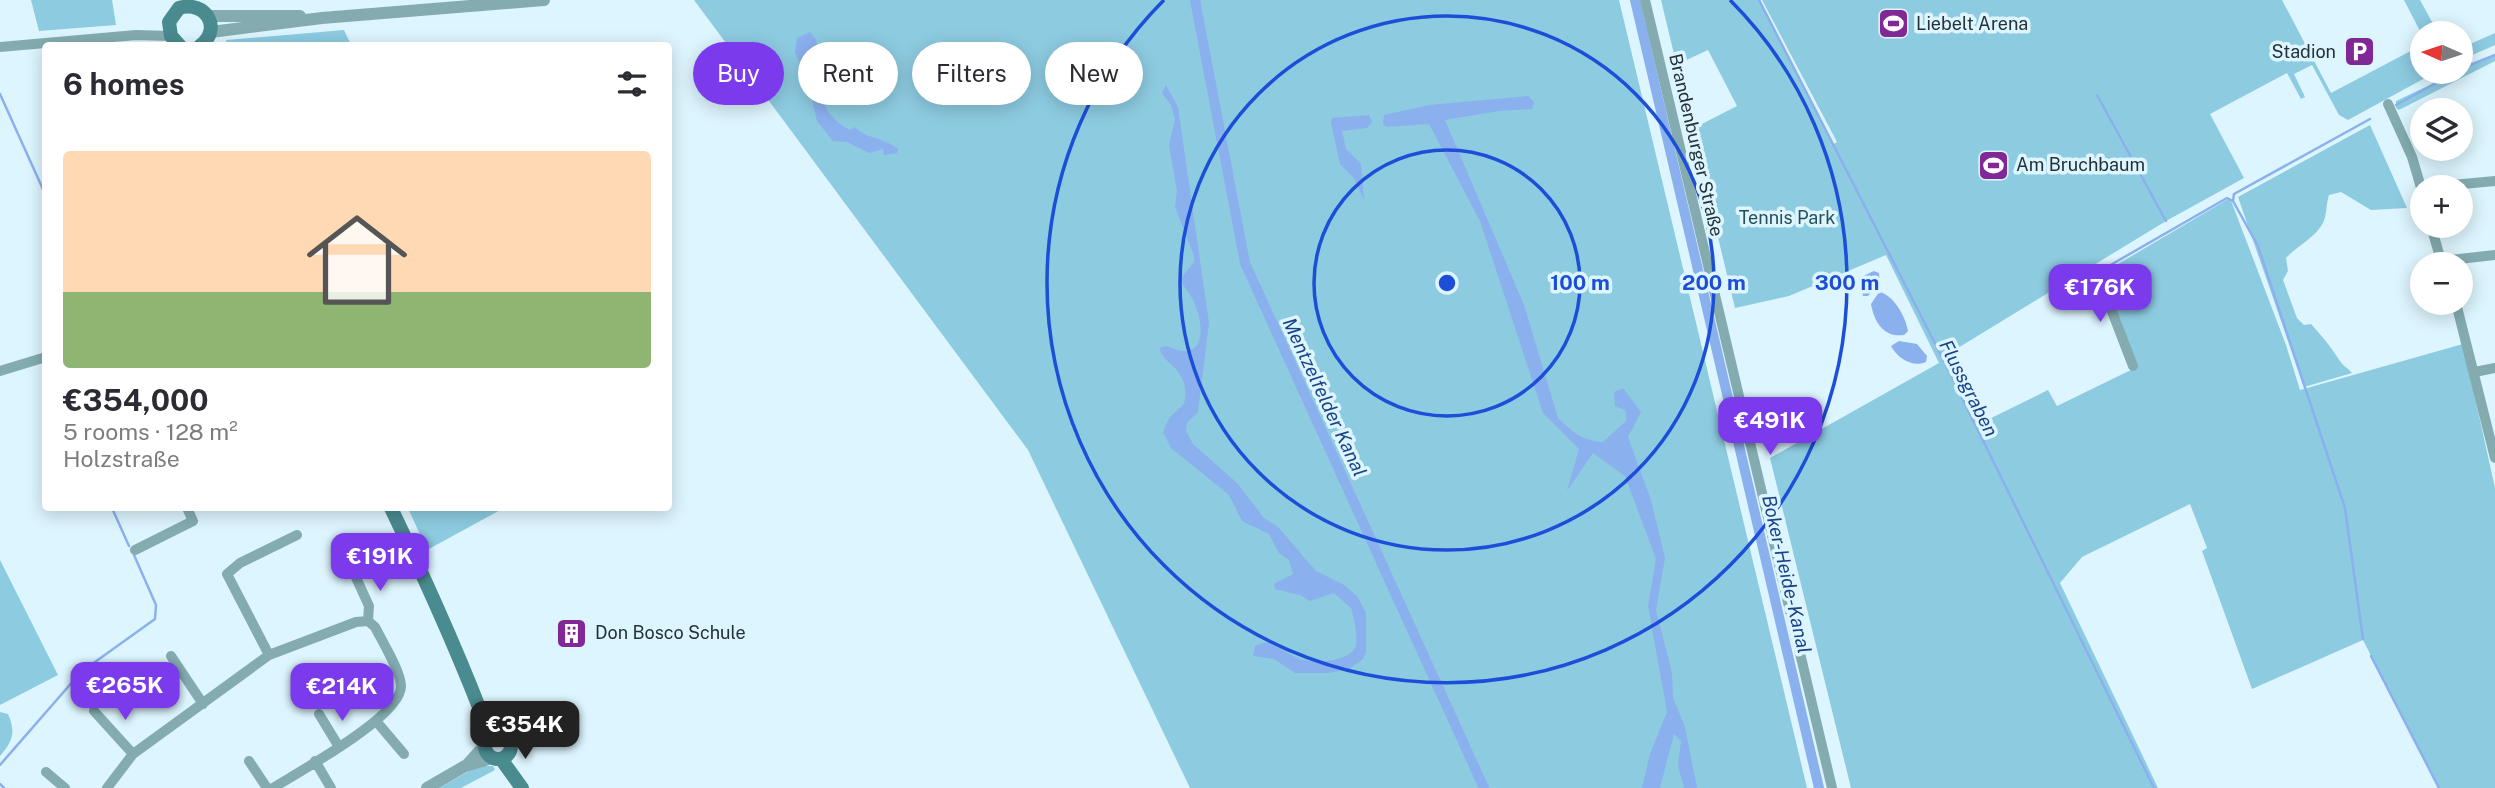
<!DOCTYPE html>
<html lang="en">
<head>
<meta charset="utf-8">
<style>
	body { margin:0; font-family:"Public Sans",sans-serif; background:#f2f2f3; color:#2b2b33; height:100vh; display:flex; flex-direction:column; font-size:26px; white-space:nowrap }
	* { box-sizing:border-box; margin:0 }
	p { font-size:23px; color:#7c7c81 }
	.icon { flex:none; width:38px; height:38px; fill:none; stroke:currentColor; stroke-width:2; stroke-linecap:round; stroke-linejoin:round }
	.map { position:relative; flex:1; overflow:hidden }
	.panel { position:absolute; left:42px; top:42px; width:630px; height:469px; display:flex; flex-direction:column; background:#fff; border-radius:7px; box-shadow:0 4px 18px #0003 }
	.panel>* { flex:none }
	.banner { position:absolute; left:693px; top:42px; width:665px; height:63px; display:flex; gap:14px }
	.needle { width:46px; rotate:273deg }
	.fabs { position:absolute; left:2410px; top:21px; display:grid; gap:14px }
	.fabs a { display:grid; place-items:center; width:63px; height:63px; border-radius:50%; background:#fff; box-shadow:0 4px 18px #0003; font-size:35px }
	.price { position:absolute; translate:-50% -60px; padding:0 16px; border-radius:14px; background:#7c3aed; color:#fff; font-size:23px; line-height:46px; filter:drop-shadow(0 2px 4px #0008) }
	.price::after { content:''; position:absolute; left:50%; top:42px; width:21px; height:16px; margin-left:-10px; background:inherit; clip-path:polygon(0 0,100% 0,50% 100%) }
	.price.active { background:#222; color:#fff }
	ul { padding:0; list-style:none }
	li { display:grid; align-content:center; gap:14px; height:371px; padding:0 21px }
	li span { display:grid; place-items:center; height:217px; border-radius:7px; color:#555 }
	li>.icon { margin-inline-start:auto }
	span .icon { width:126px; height:126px; fill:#fffc; stroke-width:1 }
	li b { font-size:30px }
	h2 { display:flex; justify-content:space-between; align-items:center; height:84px; padding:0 21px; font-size:30px }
	.tag { padding:0 24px; border-radius:32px; background:#fff; box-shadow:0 4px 18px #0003; font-size:24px; line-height:63px }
	.tag.active { background:#7c3aed; color:#fff }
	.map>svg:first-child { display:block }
	.green { fill:#8dcbe1; fill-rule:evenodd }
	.water { fill:#8bb0ee }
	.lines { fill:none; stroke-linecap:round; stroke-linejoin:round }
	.stream { stroke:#8bb0ee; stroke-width:2.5 }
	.canal { stroke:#8bb0ee; stroke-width:10 }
	.minor { stroke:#84acb0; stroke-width:10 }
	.tertiary { stroke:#84acb0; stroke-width:12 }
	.secondary { stroke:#4a8b90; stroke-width:14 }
	.ring { fill:none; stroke:#1d4ed8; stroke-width:3.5 }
	.labels { text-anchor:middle; stroke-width:7; stroke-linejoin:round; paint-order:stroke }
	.poi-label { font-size:18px; fill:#223237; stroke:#ddf5fe; text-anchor:start }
	.street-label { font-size:18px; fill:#223237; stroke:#ddf5fe }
	.park-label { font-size:18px; fill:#254e5b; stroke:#ddf5fe }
	.water-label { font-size:19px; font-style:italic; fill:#184289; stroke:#ddf5fe }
	.centre { fill:#1d4ed8; stroke:#ddf5fe; stroke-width:3.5 }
	.ring-label { font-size:21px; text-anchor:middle; font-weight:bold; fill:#1d4ed8; stroke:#ddf5fe; stroke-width:7; stroke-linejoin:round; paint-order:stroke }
</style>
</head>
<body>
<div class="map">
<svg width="2495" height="788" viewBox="0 0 2495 788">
	<rect width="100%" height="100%" fill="#ddf5fe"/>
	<!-- green -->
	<path class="green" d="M31,0H112L116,25L39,31Z
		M694,0H1619L1807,788H1190L1028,450Z
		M1661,0H1759L1832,145L1837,142L1762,0H2282L2331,93L2422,45V72H2436L2348,120L2339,115L2312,65L2294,74L2305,97L2301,99L2287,73L2210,114L2244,178L2166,221L1948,354L1981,423L2048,390L2057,406L2137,367L2101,274L2230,198L2286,345L2300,390L2463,344L2495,488V788H2439L2363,640L2252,689L2202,551L2207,548L2190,504L2082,557L2060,583L2158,788H1851L1770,458L1939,363L1886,255L1789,296L1735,308ZM1708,50L1737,106L1694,128L1680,63Z
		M2404,0H2420L2438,33L2422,35Z
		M344,30L351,45H226V40Z
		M2495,33V45L2461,60V48Z
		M2495,54V61L2399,110L2396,108V101Z
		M2370,125L2407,208L2371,210L2341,192L2329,195C2326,204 2327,215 2323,223C2315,238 2298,245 2286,258L2288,271L2283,280L2297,318L2304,325L2311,324C2322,336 2331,347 2340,361C2343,366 2348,368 2352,373L2304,387L2238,197Z
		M408,508H504L427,550Z
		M0,560L58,675L0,705Z
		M0,712L8,714C16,732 13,741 0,756Z
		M478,766H493L495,770L461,788H439Z"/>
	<!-- water -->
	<path class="water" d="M810,32L816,39C822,75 811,110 850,130L855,127C864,138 885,138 898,149L897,153L884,155L883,149L869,153L847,142L833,141L817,121L807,78L795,53L797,38Z
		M1166,85L1178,107L1209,323L1198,412L1187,423L1186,431L1193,444L1237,483L1264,518L1278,527L1316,571L1344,585L1357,596L1366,613V652L1363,659L1349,669L1328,673H1295L1274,659L1253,656L1255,646L1266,642C1279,646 1288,654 1300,659C1314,664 1350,662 1356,646C1358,636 1354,617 1351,608L1334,593L1310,601L1300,595L1275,589L1274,584L1293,574L1289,560L1279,553L1269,534L1242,521L1229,495L1171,448L1163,432L1169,418L1184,404C1192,367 1160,364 1160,348L1167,346C1208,366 1205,322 1192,298C1188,291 1183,286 1180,279L1194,262V256L1175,207L1177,191L1169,145L1175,120L1171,105L1162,93Z
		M1528,96L1534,102L1532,109L1499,111L1445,120L1524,305L1558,418C1572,432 1583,441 1603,442L1627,420L1625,410L1615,406L1614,392L1623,388L1641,412L1628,437L1651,500L1665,558L1656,610L1672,673L1673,698L1685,727L1697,788H1684L1678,766L1681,741L1674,734L1660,788H1642L1650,754L1667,712L1648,606L1656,559L1625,476L1593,453L1567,491L1579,449L1543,413L1480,221L1429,124L1386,127L1383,124L1384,115L1429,105Z
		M1369,115L1372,122L1367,128L1342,131L1346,149L1361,164L1364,200L1354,178L1340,164L1331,123L1332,118Z
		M1874,271L1879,273L1880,283L1868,296H1863L1860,282L1863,276Z
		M1879,292C1893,294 1906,317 1908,331L1904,335C1884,338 1874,322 1871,304Z
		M1899,341L1917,344L1927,356L1926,362C1913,368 1897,358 1891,346Z"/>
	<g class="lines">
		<!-- stream -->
		<path class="stream" d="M1759,0L1941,355L2154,788
			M2460,69L2495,55
			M0,94L46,196
			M2097,95L2166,221
			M2396,105L2456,72
			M2233,201L2234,194L2370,119
			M2107,267L2227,198L2233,201L2258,246L2345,508L2363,639
			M45,363H46
			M112,508L129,546
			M2371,656L2439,788
			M0,765L81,672L155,619L156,605L134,555
			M0,784L4,788"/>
		<!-- canal -->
		<path class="canal" d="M1195,0L1245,263L1484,788
			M1635,0L1819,788"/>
		<!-- minor -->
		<path class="minor" d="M1645,0L1832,788
			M0,47L136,35L171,36
			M2388,104L2412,157L2422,191
			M2431,187L2495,181
			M2431,226L2442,264
			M2441,261L2495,255
			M2096,270L2133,366
			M2456,303L2495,458
			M0,371L46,357
			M2475,372L2495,368
			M135,550L193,521L187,508
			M353,571L369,606L368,621
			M269,655L227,574L240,563L297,535
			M171,656L203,704
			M94,711L133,754
			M319,714L339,747
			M376,721L404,754
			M249,761L267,788
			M315,761L331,788
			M46,772L65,788
			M107,788L133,754L269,655L356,622L368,621L375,627C382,641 401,672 401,686C402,716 298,772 273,788"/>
		<!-- tertiary -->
		<path class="tertiary" d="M209,16H300
			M211,32L322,18L544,0
			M466,766L485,745
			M427,788L465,766L492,758"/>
		<!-- secondary -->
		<path class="secondary" d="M180,46L171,36L169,22L179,8C206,0 223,29 200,46
			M391,508C427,583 461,658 490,736
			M485 746a13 13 0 1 1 26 0a13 13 0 1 1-26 0Z
			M501,759L522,788"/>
	</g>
	<!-- distance rings -->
	<g class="ring">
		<circle cx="1447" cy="283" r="133"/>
		<circle cx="1447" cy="283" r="267"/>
		<path d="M1730 0A400 400 0 1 1 1164 0"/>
	</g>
	<!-- icons -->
	<defs>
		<symbol id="stadium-square" viewBox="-11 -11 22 22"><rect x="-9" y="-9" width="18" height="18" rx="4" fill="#802896" stroke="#ddf5fe"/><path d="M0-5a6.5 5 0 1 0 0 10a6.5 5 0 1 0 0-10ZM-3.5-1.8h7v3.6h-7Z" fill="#fff"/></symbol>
		<symbol id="parking-square" viewBox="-11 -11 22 22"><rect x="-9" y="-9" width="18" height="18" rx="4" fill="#802896" stroke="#ddf5fe"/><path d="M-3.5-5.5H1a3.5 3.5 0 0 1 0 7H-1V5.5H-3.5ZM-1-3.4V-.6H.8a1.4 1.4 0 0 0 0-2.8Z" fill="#fff"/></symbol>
		<symbol id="building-square" viewBox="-11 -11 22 22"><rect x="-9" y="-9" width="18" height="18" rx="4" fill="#802896" stroke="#ddf5fe"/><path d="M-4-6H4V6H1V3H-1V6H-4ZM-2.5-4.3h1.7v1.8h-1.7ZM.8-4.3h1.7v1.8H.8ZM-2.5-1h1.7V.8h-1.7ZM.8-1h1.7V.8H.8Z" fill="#fff"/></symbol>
	</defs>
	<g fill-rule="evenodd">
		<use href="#stadium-square" x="1876" y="6" width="35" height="35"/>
		<use href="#parking-square" x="2342" y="34" width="35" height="35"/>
		<use href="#stadium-square" x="1976" y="148" width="35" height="35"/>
		<use href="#building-square" x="554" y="616" width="35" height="35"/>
	</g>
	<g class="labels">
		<!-- poi labels -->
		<g class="poi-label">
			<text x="1916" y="30">Liebelt Arena</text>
			<text x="2336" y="58" text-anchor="end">Stadion</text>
			<text x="2016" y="171">Am Bruchbaum</text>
			<text x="595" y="639">Don Bosco Schule</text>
		</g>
		<!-- street labels -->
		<g class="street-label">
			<text transform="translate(1696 145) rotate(77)" y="6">Brandenburger Straße</text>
		</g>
		<!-- park labels -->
		<g class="park-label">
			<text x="1787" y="224">Tennis Park</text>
		</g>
		<!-- water labels -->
		<g class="water-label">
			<text transform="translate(1969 388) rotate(63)" y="7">Flussgraben</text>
			<text transform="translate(1325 397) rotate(65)" y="7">Mentzelfelder Kanal</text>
			<text transform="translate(1787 574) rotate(77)" y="7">Boker-Heide-Kanal</text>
		</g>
	</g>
	<circle cx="1447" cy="283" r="10" class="centre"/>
	<g class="ring-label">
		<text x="1580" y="290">100 m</text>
		<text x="1714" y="290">200 m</text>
		<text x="1847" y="290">300 m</text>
	</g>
</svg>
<div class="fabs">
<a><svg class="needle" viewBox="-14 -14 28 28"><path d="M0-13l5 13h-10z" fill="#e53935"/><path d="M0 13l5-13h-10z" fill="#7c7c81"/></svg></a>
<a><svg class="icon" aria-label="layers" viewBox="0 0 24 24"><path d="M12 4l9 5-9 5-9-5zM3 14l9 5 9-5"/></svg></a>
<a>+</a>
<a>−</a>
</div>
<b class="price" style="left:2100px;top:324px">€176K</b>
<b class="price" style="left:1770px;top:457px">€491K</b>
<b class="price" style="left:380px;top:593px">€191K</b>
<b class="price" style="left:125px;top:722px">€265K</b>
<b class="price" style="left:342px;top:723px">€214K</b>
<b class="price active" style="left:525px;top:761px">€354K</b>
<div class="banner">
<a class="tag active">Buy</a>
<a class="tag">Rent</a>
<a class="tag">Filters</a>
<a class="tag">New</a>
</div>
<section class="panel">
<h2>6 homes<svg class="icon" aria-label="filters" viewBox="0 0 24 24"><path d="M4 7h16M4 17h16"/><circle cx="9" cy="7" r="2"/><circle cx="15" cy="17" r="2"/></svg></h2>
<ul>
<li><span style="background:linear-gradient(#ffd9b3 65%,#8fb573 0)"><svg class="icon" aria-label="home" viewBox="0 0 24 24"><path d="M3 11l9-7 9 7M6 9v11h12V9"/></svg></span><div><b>€354,000</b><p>5 rooms · 128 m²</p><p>Holzstraße</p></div></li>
</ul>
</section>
</div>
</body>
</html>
